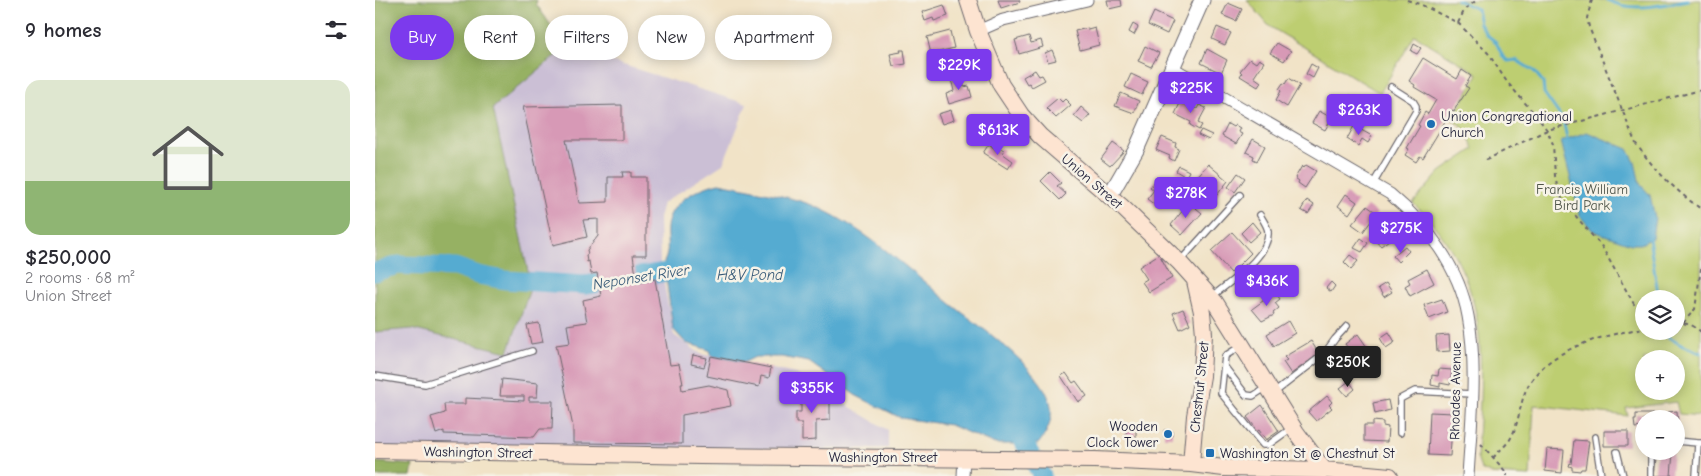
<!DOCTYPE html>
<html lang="en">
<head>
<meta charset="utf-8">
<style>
	body { margin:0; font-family:"Comic Neue",sans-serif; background:#f2f2f3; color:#2b2b33; height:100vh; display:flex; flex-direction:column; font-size:19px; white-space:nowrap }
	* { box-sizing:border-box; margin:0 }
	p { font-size:16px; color:#7c7c81 }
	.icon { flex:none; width:28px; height:28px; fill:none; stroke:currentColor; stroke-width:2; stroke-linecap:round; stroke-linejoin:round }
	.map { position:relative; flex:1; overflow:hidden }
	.drawer { display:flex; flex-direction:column; background:#fff; width:375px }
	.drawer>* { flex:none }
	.banner { position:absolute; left:15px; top:15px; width:475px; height:45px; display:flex; gap:10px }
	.fabs { position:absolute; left:1260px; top:290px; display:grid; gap:10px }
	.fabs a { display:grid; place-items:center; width:50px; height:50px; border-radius:50%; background:#fff; box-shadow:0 2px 12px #0003; font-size:25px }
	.price { position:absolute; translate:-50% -42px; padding:0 11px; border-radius:5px; background:#7c3aed; color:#fff; font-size:16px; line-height:32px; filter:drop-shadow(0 1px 2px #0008) }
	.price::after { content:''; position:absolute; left:50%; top:30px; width:15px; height:11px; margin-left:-8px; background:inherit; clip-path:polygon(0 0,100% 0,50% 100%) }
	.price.active { background:#222; color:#fff }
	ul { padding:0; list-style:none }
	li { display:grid; align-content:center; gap:10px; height:265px; padding:0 25px }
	li span { display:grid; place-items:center; height:155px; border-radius:15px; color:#555 }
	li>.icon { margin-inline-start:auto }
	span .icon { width:90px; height:90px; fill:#fffc; stroke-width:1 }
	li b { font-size:21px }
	h2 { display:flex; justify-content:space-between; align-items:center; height:60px; padding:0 25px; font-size:21px }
	.pill { padding:0 18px; border-radius:22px; background:#fff; box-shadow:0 2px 12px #0003; font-size:18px; line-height:45px }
	.pill.active { background:#7c3aed; color:#fff }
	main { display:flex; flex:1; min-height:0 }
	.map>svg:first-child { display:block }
	.industrial { fill:#cbbfd5 }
	.green { fill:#bdce71; stroke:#707856; fill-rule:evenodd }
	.forest { fill:#96b163; stroke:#5c6a4f }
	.water { fill:#54abd1; stroke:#3b6686 }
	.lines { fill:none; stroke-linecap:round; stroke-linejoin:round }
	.stream { stroke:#54abd1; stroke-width:3 }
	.river { stroke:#54abd1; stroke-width:19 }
	.building { fill:#d799b6 }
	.service-casing { stroke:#6a666c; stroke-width:8 }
	.minor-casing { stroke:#6a666c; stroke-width:13 }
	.tertiary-casing { stroke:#6a666c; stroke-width:17 }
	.secondary-casing { stroke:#6a666c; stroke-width:18 }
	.path { stroke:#6a666c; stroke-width:2; stroke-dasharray:4 4; stroke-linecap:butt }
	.service { stroke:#fff; stroke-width:5.5 }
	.minor { stroke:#fff; stroke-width:11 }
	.tertiary { stroke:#fff; stroke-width:15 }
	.secondary { stroke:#fde4d1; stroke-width:16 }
	.poi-dot { fill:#1f6fb2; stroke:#f7f3e8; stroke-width:2 }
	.labels { text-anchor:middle; stroke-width:5; stroke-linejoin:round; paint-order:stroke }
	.poi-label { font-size:14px; fill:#22223b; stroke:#f7f3e8; text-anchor:start }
	.street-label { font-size:14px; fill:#22223b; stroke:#f7f3e8 }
	.park-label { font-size:14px; fill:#50564b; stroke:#f7f3e8 }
	.water-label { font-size:15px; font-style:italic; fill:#365977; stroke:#f7f3e8 }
</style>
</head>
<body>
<main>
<section class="drawer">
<h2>9 homes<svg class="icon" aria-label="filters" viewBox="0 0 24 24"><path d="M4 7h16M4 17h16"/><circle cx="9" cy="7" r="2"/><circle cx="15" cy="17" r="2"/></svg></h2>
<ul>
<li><span style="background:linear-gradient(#dfe7d0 65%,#8fb573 0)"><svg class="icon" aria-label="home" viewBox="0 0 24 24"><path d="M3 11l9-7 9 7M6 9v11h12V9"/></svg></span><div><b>$250,000</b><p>2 rooms · 68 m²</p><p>Union Street</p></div></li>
</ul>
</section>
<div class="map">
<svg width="1326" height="476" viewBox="0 0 1326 476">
	<rect width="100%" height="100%" fill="#f7f3e8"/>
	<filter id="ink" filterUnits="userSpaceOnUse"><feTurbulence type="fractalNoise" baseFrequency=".02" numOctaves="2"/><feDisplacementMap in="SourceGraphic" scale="10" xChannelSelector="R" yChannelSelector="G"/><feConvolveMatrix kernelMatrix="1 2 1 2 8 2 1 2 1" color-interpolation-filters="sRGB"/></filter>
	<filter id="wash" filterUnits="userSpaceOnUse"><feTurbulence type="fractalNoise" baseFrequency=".0096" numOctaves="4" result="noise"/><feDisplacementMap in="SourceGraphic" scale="20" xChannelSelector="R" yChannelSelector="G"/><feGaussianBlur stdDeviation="1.12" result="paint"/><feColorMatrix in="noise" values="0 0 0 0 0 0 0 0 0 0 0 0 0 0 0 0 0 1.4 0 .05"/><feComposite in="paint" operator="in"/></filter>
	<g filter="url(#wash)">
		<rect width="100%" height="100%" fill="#f1e3c7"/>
		<!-- industrial -->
		<path class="industrial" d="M191,47L372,104L348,164L288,203L284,218L285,263L299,335L326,354L421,374L513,430V448L442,449L0,448V332L36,329L133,352L156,286L118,108Z"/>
		<!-- green -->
		<path class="green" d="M872,0H1326V416L1304,414L1301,402L1251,408L1253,416L1159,405L1155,476L1117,474L1106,469L1102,458C1107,356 1119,281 1038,203L1065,172L1099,149L1087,126L1077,119L1103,74L1040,35L1005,93L894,26ZM1269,299H1301V331H1269ZM1269,359H1301V391H1269Z"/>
		<!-- forest -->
		<path class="forest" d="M0,0H162L161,4L191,47L118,108L156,286L133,352L36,329L0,332Z
			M0,462L38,465L36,476H0Z"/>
		<!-- water -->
		<path class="water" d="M1212,132L1253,149L1260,162L1265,184L1275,195L1280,218L1277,238L1266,244H1256L1218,231L1205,216L1186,141Z
			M344,183C373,189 410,195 437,205C489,227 533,269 576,304C604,326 666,368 675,402C679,418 673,432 663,444H620L575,425L526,418L480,395L434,362L407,357H380L370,362L336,356L334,350L311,343L298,329L289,262C295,251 291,240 292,228C293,202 323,188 344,183Z"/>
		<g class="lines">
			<!-- stream -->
			<path class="stream" d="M1082,0L1102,9L1105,24L1112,35L1121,42L1128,57L1133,61L1141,60L1159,71L1168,82L1169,93L1188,120L1193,143
				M1232,0C1256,13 1287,5 1313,0
				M1274,238L1284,299
				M1291,331L1293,337L1306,345L1326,353"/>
			<!-- river -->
			<path class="river" d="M0,272L23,265L80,267L103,275L130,280L210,285L316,268
				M638,422L667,476"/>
		</g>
		<g id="blocks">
			<!-- building -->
			<path class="building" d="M623,0H644L645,2L626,8Z
				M732,0H746L747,6L734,9Z
				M853,3L867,9L861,21L847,15Z
				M569,5L573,16L559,21L558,18L550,21L547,12Z
				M779,12L798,21L792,34L773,25Z
				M758,24L763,27L759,35L754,32Z
				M842,27L856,33L850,45L837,39Z
				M713,28V30L720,28L724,45L705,50L700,31Z
				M575,31L579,48L556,54L552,37Z
				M654,36L656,43L666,40L668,47L644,54L640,40Z
				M902,43L916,51L909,61L895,53Z
				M1039,44L1046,48L1042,54L1036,51Z
				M770,46L784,53L776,67L763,61Z
				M832,49L852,60L846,73L826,63Z
				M525,50H529L531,64L518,66L515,54L526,52Z
				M677,50L681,60L673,62L670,53Z
				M1048,58L1082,79L1087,70L1096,76L1090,86L1094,88L1086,100H1085L1079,111L1077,110L1048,158L1045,156L1041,162L1030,155L1034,149L1032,148L1045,126L1043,125L1050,112L1053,114L1061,100L1039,87L1040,85L1034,81Z
				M875,59L881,63L884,59L889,62L879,77L886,82L883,87L865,76L867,73L865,71Z
				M936,64L943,68L938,78L931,74Z
				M660,70L664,76L667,75L670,80L657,87L654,83L652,84L648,77Z
				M756,74L773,82L767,95L750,87Z
				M585,76L589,87L594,86L597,97L574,104L571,94L579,91L576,79Z
				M914,78L925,85L912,107L901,100L906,91L904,89L908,83L910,84Z
				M746,93L764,101L759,113L740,106Z
				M975,95L981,98L977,105L971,102Z
				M683,98L687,102L690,99L696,105L681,118L671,108Z
				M806,101L822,109L824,105L831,108L823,123L827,125L824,130L815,125L816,122L800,114Z
				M987,102L997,108L991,117L981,111Z
				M247,105V140H191L204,203L233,202V177H248L247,172H256V177H271V255H258L262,283L280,279L295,365L304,364L308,384H306L307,390L334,385L353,390L356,406L307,415V444L198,443V427L181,345L195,343L192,325L212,322L208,300L226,296L222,273L216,274L214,261L212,262L211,255L213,254L212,250L223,236V219L208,220L212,237L178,245L148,107Z
				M706,107L715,115L708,123L699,116Z
				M576,110L579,120L567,124L563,114Z
				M944,111L957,118L950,130L937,123Z
				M853,124L858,127L860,125L865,128L863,132L867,134L861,144L847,136Z
				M979,126L997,136L993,143L987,139L983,146L972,139Z
				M826,130L837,135L834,140L823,135Z
				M787,137L801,143L800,147L804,149L799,161L794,158L795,156L781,150Z
				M878,139L890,146L882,161L878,159L879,156L871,152Z
				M738,143L749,151L735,166L726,159Z
				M614,144L623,151L625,148L629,150L627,153L638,161L633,169L608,153Z
				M833,164L853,181L842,195L821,178Z
				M931,165L941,171L930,188L923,183L924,181L920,178L927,166L929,168Z
				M804,166L814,171L811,177L801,171Z
				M675,172L686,183L682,186L691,194L685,200L666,181Z
				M863,173L870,178L860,192L853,187Z
				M781,180L785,183L788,180L801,190L785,209L772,199L779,190L775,187Z
				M971,194L982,202L974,214L963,206Z
				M932,200L939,205L933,214L926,210Z
				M813,204L815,206L816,204L827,213L807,235L796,225Z
				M992,206L1002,213L988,232L977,224Z
				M877,222L885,232L874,242L866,233Z
				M1013,225L1019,230L1015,236L1014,240L1006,246L1000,241L1006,235L1001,230L1005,227L1009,230Z
				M857,232L876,253L856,273L836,251Z
				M986,238L993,243L987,252L979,248Z
				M1030,246L1034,251L1023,262L1018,256Z
				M784,254L797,278L774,292L767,282L772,279L764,267Z
				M975,255L983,261L976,269L969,262Z
				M1052,269L1059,283L1035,296L1030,286L1035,283L1033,279Z
				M956,282L960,286L956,292L951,288Z
				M1011,283L1017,292L1009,297L1003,288Z
				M900,292L905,299L900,303L904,308L898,313L899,315L887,321L877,309Z
				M1067,299L1072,312L1054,319L1049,305Z
				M808,309L815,324L805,329L798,313Z
				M913,321L920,333L899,346L892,334Z
				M164,323L168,342L156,344L152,325Z
				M1014,332L1020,342L1011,348L1005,338Z
				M983,334L994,350L987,356L991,362L986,366L970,344Z
				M1074,335L1075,351L1062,352L1061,336Z
				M936,341L944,354L916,374L908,362L912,360L909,357Z
				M318,355L332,358L329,367L316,364Z
				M336,356L396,368L394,378L386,376L384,387L332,376Z
				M1064,369L1077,370L1075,385L1065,383V387L1056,385L1057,375L1063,376Z
				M691,373L698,383L701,381L712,396L703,402L686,376Z
				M127,379L163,383L162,397H154V401H178L177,429H165L159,437L69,434V431L61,434L56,417L70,413L69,404H90V398L149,401V396H125Z
				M974,381L980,389L972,396L965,388Z
				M426,390H442V401H455V420L441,421V440L427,441V423H421V412H426Z
				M952,396L957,402L954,405L957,408L941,421L933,412Z
				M1013,400L1015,410L1000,414L998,403Z
				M887,405L904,431L891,440L884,430L881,432L878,428L880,427L872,417Z
				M1302,411L1303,425H1301V419H1292V412Z
				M1055,412L1078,413L1075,456L1053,455Z
				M1261,414H1278V419H1269V427L1260,428L1259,420H1261Z
				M998,421L1008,422V426L1013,427L1012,442L989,441V425H998Z
				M761,424V439H751V425Z
				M789,430H797V437H789Z
				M1229,431H1253V446H1229Z
				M1199,440L1214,441L1210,469H1206L1205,471L1197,470V467L1194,466L1195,463L1196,464Z
				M1172,449L1189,450L1187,473L1170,471Z
				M1282,451H1298L1296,476H1279Z"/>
		</g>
	</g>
	<g filter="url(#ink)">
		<use href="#blocks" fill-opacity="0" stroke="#6a666c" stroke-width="1"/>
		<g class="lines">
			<defs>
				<path id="service" d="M998,184L1041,111V106L1038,101L1016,87
					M806,260L865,195
					M838,296C854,282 895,256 893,232C893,227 888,220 885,215
					M866,346L850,356L846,393L888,445H893L918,427
					M849,366L871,395L878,396L892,387
					M0,376L50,384L157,351
					M899,393L949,354L960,339L972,326
					M1025,433V399L1040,391L1097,394
					M1220,437L1226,476
					M1301,441L1323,443
					M1242,452L1248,476
					M1276,476V451
					M1321,476L1323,443H1326"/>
				<path id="minor" d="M603,31L628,20L712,0
					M798,68L1015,194C1052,225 1084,267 1093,316C1103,368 1096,424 1093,476
					M588,476L589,457"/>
				<path id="tertiary" d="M735,195L761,150L827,0"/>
				<path id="secondary" d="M593,0L603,31L626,85L646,115L665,136L746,206L804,262L840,302L921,432L949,470
					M0,450L325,456L720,460L816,464L849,468L949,470L1015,476
					M816,464L820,416L827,376L829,334L827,312L820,281"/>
			</defs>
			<!-- service casing -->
			<use href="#service" class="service-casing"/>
			<!-- minor casing -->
			<use href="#minor" class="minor-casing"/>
			<!-- tertiary casing -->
			<use href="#tertiary" class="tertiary-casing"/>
			<!-- secondary casing -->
			<use href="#secondary" class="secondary-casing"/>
			<!-- path -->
			<path class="path" d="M1032,0L1047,5L1083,23L1113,53L1132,82L1164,119L1172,130L1178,144L1180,176L1183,190L1188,201L1227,247L1269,322
				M1217,0L1212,18L1214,27L1260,142C1277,168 1301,191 1326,209
				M1083,23L1090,9L1102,0
				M1111,160L1172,130L1326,90
				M1308,323L1320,309L1326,268
				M1301,324C1311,322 1319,325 1326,332
				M1106,444L1132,473V476
				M1118,458C1123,452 1129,447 1134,441C1144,426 1144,406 1151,390C1169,349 1229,335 1269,328"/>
			<!-- service -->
			<use href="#service" class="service"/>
			<!-- minor -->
			<use href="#minor" class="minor"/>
			<!-- tertiary -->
			<use href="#tertiary" class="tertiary"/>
			<!-- secondary -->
			<use href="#secondary" class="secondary"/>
		</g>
	</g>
	<!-- markers -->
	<g class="poi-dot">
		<circle cx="1056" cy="124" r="5"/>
		<circle cx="793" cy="434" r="5"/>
		<rect x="830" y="448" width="10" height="10" rx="2.5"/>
	</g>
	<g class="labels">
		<!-- poi labels -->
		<g class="poi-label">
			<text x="1066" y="121">Union Congregational<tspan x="1066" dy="16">Church</tspan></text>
			<text x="783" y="431" text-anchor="end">Wooden<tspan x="783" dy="16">Clock Tower</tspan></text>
			<text x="845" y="458">Washington St @ Chestnut St</text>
		</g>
		<!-- street labels -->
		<g class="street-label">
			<text transform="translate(717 181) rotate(41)" y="5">Union Street</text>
			<text transform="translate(824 387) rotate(-84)" y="5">Chestnut Street</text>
			<text transform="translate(1080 391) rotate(-89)" y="5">Rhoades Avenue</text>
			<text transform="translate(103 452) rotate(1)" y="5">Washington Street</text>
			<text x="508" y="462">Washington Street</text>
		</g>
		<!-- park labels -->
		<g class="park-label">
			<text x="1207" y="194">Francis William<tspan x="1207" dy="16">Bird Park</tspan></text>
		</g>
		<!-- water labels -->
		<g class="water-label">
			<text x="375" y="280">H&amp;V Pond</text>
			<text transform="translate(266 277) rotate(-9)" y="5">Neponset River</text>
		</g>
	</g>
</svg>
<div class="fabs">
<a><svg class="icon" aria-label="layers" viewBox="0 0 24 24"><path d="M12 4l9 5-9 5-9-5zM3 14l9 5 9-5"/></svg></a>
<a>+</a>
<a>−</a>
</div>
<b class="price" style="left:584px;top:91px">$229K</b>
<b class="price" style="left:816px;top:114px">$225K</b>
<b class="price" style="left:984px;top:136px">$263K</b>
<b class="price" style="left:623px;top:156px">$613K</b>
<b class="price" style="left:811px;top:219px">$278K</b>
<b class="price" style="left:1026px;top:254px">$275K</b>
<b class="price" style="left:892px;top:307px">$436K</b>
<b class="price active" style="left:973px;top:388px">$250K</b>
<b class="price" style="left:437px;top:414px">$355K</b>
<div class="banner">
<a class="pill active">Buy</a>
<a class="pill">Rent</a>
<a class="pill">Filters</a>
<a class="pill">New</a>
<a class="pill">Apartment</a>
</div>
</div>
</main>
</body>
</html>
